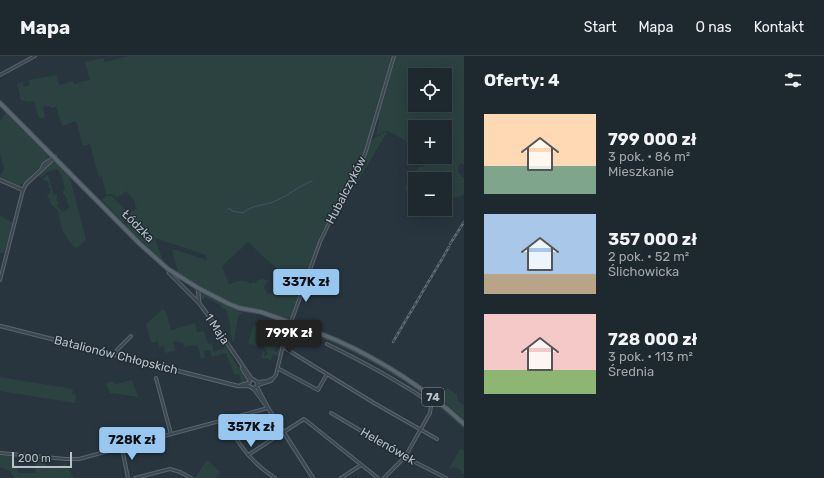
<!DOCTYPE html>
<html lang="pl">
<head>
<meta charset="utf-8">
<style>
	body { margin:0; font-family:Rubik,sans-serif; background:#2b343b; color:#f1f3f6; height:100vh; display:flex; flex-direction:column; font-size:15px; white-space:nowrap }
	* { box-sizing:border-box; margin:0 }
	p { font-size:13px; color:#a1a6aa }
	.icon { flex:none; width:22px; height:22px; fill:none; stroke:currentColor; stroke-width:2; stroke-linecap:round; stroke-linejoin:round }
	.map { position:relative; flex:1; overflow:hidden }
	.side { display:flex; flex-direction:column; background:#1e282f; width:360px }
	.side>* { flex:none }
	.fabs { position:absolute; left:408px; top:12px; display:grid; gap:8px }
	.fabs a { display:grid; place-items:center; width:44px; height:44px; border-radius:0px; background:#1e282f; box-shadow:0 4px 16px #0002,0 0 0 1px #3c444b; font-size:20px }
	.scale { position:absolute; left:12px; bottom:10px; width:60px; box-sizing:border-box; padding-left:4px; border:2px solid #b8c1ca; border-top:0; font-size:11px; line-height:14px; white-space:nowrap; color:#b8c1ca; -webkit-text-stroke:3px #212c34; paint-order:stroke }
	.price { position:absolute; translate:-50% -34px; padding:0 9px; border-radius:4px; background:#97c6f0; color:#111; font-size:13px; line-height:26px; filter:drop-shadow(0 1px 2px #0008) }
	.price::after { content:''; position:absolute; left:50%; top:24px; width:12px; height:9px; margin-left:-6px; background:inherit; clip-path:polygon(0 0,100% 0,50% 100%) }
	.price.on { background:#222; color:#fff }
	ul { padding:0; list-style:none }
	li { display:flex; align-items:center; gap:12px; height:100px; padding:0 20px }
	li span { display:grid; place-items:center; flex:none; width:112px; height:80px; border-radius:0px; color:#555 }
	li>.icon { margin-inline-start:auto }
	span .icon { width:48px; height:48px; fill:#fffc; stroke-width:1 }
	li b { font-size:17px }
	h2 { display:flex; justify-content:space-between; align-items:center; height:48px; padding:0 20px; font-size:17px }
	header { display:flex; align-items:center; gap:24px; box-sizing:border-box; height:56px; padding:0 20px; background:#1e282f; border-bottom:1px solid #3c444b }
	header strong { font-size:19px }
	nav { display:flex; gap:22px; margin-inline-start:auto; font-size:14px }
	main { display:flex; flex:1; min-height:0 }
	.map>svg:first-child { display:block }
	.green { fill:#2b4241; fill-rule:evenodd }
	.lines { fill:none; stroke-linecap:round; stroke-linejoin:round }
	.stream { stroke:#3f5567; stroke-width:1 }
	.minor-casing { stroke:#5a646d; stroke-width:4 }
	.tertiary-casing { stroke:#5a646d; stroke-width:4.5 }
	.primary-casing { stroke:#455058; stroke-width:5.5 }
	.minor { stroke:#3c474f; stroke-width:2 }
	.tertiary { stroke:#3c474f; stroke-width:2.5 }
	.primary { stroke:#5a666f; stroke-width:3.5 }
	.rail-casing { stroke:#5e6b76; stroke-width:2.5 }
	.rail { stroke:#212c34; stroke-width:1; stroke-dasharray:3; stroke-linecap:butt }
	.labels { text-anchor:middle; stroke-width:3; stroke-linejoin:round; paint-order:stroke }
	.shield { fill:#212c34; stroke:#8b949d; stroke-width:1 }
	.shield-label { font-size:11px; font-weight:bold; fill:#b8c1ca }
	.street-label { font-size:12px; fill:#b8c1ca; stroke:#212c34 }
</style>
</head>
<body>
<header>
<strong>Mapa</strong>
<nav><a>Start</a><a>Mapa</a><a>O nas</a><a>Kontakt</a></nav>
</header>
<main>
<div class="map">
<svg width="464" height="422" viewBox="0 0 464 422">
	<rect width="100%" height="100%" fill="#28353f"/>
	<!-- green -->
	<path class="green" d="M130,0H464V109L461,107L458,111V117L464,122V138C459,142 451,141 445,140V123H415V140L405,134L406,129L418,112L421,110L424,111L429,103L427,101H445V71H415V90L388,75H384L376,80L379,63L373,69L360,106L347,134L321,177L304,227H300L297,225L295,226L268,205L248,186L222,210L229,229C238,224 242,223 251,228L253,226L255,227L258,224L264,223L268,225L264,231L267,238L280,235L288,225L299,232L301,235L290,262L284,263L264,256L244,252L222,243L178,217L172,193L207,204L206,199L155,182L163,205L128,172C124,164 128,159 132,154L134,155L137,152L135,149V143L134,144L126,135L118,141L111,138L106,139L102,120L99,121L90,88L83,90L76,65L62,70L56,51L50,52V50L43,51L45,61L39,63L34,45L28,46L21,44L17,28L22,26L24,31L30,29L29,24L56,19L59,29L73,25L74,28L90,24L85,6L103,2L105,6ZM415,19H445V49H415Z
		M6,57L47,99L48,102L26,125L19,130L0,122V119H1L4,113L0,97V65Z
		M384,76H387L358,125L355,122L371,85Z
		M54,106L57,108L69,119L86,183L77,192L73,190L62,174L58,155L50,147V144L47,140L50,137L49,136L51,133L47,130L50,128L45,124H42L48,118L54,140L56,137L57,141L56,144L59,147L57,150L63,156L69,152V150L66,146L68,144L62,136L65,133L61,118L59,117L60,116L57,113L47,116L41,121L39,120C40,115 50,107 54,106Z
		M107,140H112L125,154L123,166L102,144V143Z
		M0,160L13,167L5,196L0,197Z
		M200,237L242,257V258H240L238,261L234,285H232L230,274L231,273L229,272L231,271L226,253L221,252L220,249L205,241L201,245L204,249H202Z
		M163,253L166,256L171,274L195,267L197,276L204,275L208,288L212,287L214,296L226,291L246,324L245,327H242L239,318H234L226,297L212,301L210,294L204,295L205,302L201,303L197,289L184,291L183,287L173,285L175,295L165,297L164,290L159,291L158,285L151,287L146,268Z
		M254,269L264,273L263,278L258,279L262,282L261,284L265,286L267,283V286H273L275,280L274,277L266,275L264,279L268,280V281L265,280L264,279L266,274L284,280L283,284L282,283L283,280L279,279L274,295L277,296L278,293L280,294L279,300L273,298L271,304L264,302L262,303L261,301L263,295L265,296L264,300H266L268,296H265L267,295L266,293L264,294L265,287L259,285V283L256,290L248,287Z
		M297,271L343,289L384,311L415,330L453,359L464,370V373C417,328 358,295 297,272Z
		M0,321L73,333L72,338L76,339L75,347L0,335Z
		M132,324L138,341L110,337L106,327L113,325L115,328Z
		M448,332L456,338L457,337L458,345L464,349V364L442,344L440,340Z
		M460,393L464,395V417H461V414L454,411L449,413Z
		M0,399L13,400L18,417H36L34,402L50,411L66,408L74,422H14L10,415L0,411Z
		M207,404L220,416L216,422H195Z"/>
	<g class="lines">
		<!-- stream -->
		<path class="stream" d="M228,153H231L232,155L243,157C252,149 262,150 273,146C287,141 298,130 312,125"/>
		<defs>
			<path id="minor" d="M0,19L35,0
				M0,224L23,134
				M291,266L320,186L329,167L354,124L366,95L394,0
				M327,288C353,301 379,314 404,330C413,335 424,341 431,350L430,357L405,401L384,422
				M283,291L374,347L437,383
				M115,299L117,294L131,280
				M279,313L318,334L327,318
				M156,322L171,378
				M257,326L267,325L273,322
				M258,329L271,325L276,319L283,289L290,270
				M331,357L405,401L446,422
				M227,364C237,389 252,407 275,422
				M122,392L128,422
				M0,397L66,403H79L268,352
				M248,399L304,363L378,422
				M135,422L170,413L180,416L191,422
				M341,422L361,409"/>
			<path id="tertiary" d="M42,112L44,108L53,102
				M0,124L23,134L26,128L55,101
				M168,213L169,217L199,247L208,259L251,322L257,326V330L254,332
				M198,232L199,246
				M0,270L238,330H249L254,333L267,351
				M242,312L250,325
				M241,329L249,327
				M257,331L268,352L313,422"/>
			<path id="primary" d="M0,47L140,188L168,213L198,232L227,247L239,252L261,256L289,266
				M289 268a2 2 0 1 1 4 0a2 2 0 1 1-4 0Z
				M293,268C307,273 322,278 336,284C381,304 428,334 464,368"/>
		</defs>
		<!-- minor casing -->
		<use href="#minor" class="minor-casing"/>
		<!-- tertiary casing -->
		<use href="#tertiary" class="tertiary-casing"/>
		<!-- primary casing -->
		<use href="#primary" class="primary-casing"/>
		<!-- minor -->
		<use href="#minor" class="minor"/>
		<!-- tertiary -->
		<use href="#tertiary" class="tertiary"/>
		<!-- primary -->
		<use href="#primary" class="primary"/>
		<defs>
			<path id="rail" d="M450,188L464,166
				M393,286L449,191"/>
		</defs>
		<!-- rail casing -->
		<use href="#rail" class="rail-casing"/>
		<!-- rail -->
		<use href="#rail" class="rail"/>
	</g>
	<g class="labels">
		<!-- shield labels -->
		<rect class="shield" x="422" y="332" width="22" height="18" rx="3"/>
		<g class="shield-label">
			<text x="433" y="345">74</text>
		</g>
		<!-- street labels -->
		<g class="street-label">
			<text transform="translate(346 134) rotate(-63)" y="4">Hubalczyków</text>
			<text transform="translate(138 170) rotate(45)" y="4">Łódzka</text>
			<text transform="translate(217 273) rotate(56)" y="4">1 Maja</text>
			<text transform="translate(116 299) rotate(14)" y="4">Batalionów Chłopskich</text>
			<text transform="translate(388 390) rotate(30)" y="4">Helenówek</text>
		</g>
	</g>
</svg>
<div class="fabs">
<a><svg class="icon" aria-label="locate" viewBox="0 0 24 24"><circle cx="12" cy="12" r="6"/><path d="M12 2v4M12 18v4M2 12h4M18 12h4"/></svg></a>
<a>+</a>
<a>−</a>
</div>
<div class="scale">200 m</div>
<b class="price" style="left:306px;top:247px">337K zł</b>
<b class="price on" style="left:289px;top:298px">799K zł</b>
<b class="price" style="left:251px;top:392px">357K zł</b>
<b class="price" style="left:132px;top:405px">728K zł</b>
</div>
<section class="side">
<h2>Oferty: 4<svg class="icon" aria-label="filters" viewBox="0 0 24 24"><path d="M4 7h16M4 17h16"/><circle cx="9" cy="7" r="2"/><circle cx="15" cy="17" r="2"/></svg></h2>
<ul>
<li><span style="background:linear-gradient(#ffd9b3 65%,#7fa58c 0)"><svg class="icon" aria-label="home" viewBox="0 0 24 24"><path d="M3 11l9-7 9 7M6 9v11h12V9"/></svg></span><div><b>799 000 zł</b><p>3 pok. · 86 m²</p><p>Mieszkanie</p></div></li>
<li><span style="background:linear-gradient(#a9c7e8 75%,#b9a48a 0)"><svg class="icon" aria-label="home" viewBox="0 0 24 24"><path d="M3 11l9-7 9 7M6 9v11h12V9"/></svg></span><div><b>357 000 zł</b><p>2 pok. · 52 m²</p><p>Ślichowicka</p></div></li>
<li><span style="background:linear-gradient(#f6c9c9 70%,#8fb573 0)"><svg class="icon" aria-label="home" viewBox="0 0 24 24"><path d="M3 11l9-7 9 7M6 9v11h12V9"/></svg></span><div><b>728 000 zł</b><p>3 pok. · 113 m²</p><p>Średnia</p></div></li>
</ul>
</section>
</main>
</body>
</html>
